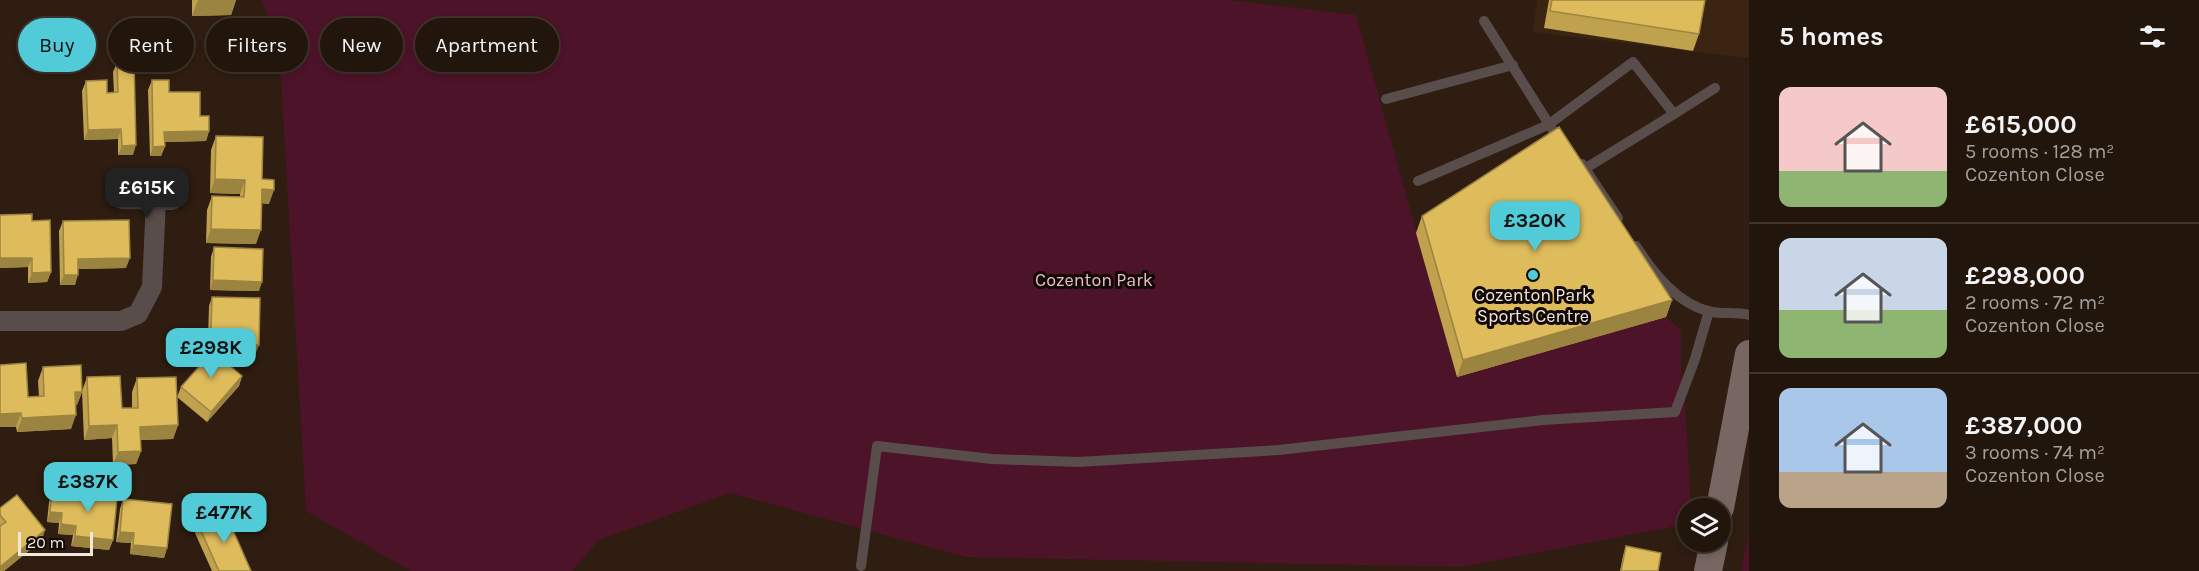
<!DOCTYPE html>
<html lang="en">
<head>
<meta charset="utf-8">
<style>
	body { margin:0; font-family:Karla,sans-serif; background:#2a1f15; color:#f1f3f6; height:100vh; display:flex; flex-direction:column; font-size:22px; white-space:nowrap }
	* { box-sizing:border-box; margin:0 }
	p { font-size:20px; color:#a29f9d }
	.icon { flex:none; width:33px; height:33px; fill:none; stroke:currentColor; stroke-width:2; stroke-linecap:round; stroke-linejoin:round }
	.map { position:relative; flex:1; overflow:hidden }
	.panel { display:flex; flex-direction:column; background:#22160c; width:450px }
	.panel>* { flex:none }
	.top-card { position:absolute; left:18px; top:18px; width:570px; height:54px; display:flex; gap:12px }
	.buttons { position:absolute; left:1677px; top:498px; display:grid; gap:12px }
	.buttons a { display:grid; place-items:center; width:54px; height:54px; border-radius:50%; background:#22160c; box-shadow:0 3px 9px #0003,0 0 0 2px #3f352d; font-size:30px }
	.scale { position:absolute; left:18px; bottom:15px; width:75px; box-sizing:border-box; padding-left:6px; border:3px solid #f2e6dd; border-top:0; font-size:16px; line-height:21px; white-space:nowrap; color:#f2e6dd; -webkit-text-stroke:4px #100905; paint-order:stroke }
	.price { position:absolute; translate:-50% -51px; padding:0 14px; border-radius:12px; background:#52cbd8; color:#111; font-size:20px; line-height:39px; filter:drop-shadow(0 2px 3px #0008) }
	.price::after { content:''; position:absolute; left:50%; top:36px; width:18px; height:14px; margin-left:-9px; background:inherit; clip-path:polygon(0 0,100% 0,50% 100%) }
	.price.active { background:#222; color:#fff }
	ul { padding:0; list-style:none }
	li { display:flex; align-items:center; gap:18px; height:150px; padding:0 30px }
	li+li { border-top:2px solid #3f352d }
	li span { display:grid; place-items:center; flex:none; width:168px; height:120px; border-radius:12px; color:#555 }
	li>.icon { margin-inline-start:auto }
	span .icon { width:72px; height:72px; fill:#fffc; stroke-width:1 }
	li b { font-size:26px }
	h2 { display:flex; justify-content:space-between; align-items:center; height:72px; padding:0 30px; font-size:26px }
	.pill { padding:0 21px; border-radius:27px; background:#22160c; box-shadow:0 3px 9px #0003,0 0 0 2px #3f352d; font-size:21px; line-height:54px }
	.pill.active { background:#52cbd8; color:#111 }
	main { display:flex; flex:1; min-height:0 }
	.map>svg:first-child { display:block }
	.built { fill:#3b2512 }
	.green { fill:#4d1328 }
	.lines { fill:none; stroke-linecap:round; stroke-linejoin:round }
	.lane { stroke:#594d4b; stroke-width:10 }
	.street { stroke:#594d4b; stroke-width:20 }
	.secondary { stroke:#776662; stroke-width:28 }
	.wall { fill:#bfa14e }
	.shaded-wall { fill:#9b8340 }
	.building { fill:#debb5b; stroke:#9b8340; stroke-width:1.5 }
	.poi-dot { fill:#52cbd8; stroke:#100905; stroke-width:2 }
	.labels { text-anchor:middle; stroke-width:6; stroke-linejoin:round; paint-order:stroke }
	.park-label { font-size:18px; fill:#efbcc8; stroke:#100905 }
	.poi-label { font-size:18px; fill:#f2e6dd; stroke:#100905 }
</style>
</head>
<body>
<main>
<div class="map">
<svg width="1749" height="571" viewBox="0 0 1749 571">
	<rect width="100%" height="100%" fill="#2e1d10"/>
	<!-- built -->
	<path class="built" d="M1537,0H1749V58L1533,32Z"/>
	<!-- green -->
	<path class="green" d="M262,0H1229L1356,15L1457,377L1666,317L1681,330V368L1685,399L1691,508H1688L1687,524L1462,567L966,557L730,493L599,540L572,571H411L306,511L279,45Z
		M1749,531V571H1741Z"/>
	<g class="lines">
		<!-- lane -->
		<path class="lane" d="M1484,21L1552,129
			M1386,99L1513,65
			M1674,114L1715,88
			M1582,164L1618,218
			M1418,181L1548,125L1633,62L1674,114L1586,168
			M1636,246C1654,274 1678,305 1712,312C1724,314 1737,312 1749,315
			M861,566L877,446L992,459L1078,462L1279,450L1543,420L1675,412L1695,359L1709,311"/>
		<!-- street -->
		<path class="street" d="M122,199L172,200
			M0,321H121L138,314L152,287L156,200"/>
		<!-- secondary -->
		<path class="secondary" d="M1720,508L1749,354
			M1708,571L1714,542"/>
	</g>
	<!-- wall -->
	<path class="wall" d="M192,0H236L231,15L192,16Z
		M1549,0H1705L1699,34L1693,51L1544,28Z
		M117,63L133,155H118V139L84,140L82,91L86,81L107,93H114L113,72Z
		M152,80L200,116L209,131L206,141L165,142V146L161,156H150L148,90Z
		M216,136L262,179L269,204L262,203L256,244L206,243L207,210L212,196L240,197V194L210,193L211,150Z
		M0,215L32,221L51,272L47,282L28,283V267L0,268Z
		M1422,216L1672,300L1666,317L1457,377L1416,233Z
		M63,221L126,268L78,269L75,285H60L59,231Z
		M214,247L259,291L210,290L211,257Z
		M212,297L260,298L255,355L234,354L235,339H208L209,306Z
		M193,351L242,376L239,386L207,422L177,397L181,387L198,368L189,360Z
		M0,365L28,397H39L38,381L43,367L82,392L77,405H76L71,429L17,432L16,427H0Z
		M87,377L122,408H132V392L137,378L178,425L173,439L141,440V451L136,464L113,465L112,438L84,440L82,391Z
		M104,487L113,540L109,550L71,546L73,535L58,534L59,523L47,522L49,502L52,493L101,498Z
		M123,499L167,548L164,558L130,554L131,543L116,542L120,509Z
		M0,508L42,540L4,571H0Z
		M198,524L251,571H212L195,533Z
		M1626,546L1658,571H1620L1623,556Z"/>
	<!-- shaded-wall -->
	<path class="shaded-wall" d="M198,0H236L231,15L192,16Z
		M121,129L118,139L84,140L88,130Z
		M209,131L206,141L161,142L164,132Z
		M136,145L133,155H118L122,146Z
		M165,146L161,156H150L153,147Z
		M215,179L245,180L240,194L210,193Z
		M262,189L274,190L269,204L257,203Z
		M211,229L261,230L256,244L206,243Z
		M0,258H32L28,267L0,268Z
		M130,258L126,268L74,269L78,259Z
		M51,272L47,282L28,283L32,273Z
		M64,275H78L75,285H60Z
		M213,280L262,282L259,291L210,290Z
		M1672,300L1666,317L1457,377L1463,360Z
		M211,329L238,330L235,339H208Z
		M238,344L259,345L255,355L234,354Z
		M242,376L239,386L207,422L211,412Z
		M75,392H82L77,405L70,406Z
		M21,413L16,427H0V414Z
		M76,415L71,429L17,432L22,418Z
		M117,425L112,438L84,440L89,426Z
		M178,425L173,439L135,440L140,427Z
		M141,451L136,464L113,465L118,452Z
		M50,512L62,513L59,523L47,522Z
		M61,524L76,526L73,535L58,534Z
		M45,530L42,540L4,571H0V567Z
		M120,532L134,533L131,543L116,542Z
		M75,536L113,540L109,550L71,546Z
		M133,545L167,548L164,558L130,554Z"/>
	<!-- building -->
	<path class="building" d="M1552,0H1705L1699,34L1550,11Z
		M134,62L136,145L122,146L121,129L88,130L86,81L107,80V93L118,92L117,63Z
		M152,80H169V92H200V116H209V131L164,132L165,146L153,147Z
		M1559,127L1672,300L1463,360L1422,216Z
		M216,136L263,137L262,179L274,180V190L262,189L261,230L211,229L212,196L244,197L245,180L215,179Z
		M32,214V221L50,220L51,272L32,273V258H0V215Z
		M129,220L130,258L78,259V275H64L63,221Z
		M214,247L263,249L262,282L213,280Z
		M212,297L260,298L259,345L238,344V330L211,329Z
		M201,341L242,376L211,412L181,387L204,361L193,351Z
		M26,363L28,397L44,396L43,367L81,365L82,392H75L76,415L22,418L21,413L0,414V365Z
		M120,376L122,408H138L137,378L176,377L178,425L140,427L141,451L118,452L117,425L89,426L87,377Z
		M104,487L118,488L113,540L75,536L76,526L61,524L62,513L50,512L52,493L103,498Z
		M17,495L45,530L0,567V526L6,522L0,515V508Z
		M123,499L172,504L167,548L133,545L134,533L120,532Z
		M225,512L251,571H219L198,524Z
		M1626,546L1661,553L1658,571H1621Z"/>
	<!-- markers -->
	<circle class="poi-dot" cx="1533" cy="275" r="6"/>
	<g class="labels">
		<!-- park labels -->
		<g class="park-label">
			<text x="1094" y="286">Cozenton Park</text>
		</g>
		<!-- poi labels -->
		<g class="poi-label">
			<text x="1533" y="301">Cozenton Park<tspan x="1533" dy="21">Sports Centre</tspan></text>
		</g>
	</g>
</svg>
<div class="buttons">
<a><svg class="icon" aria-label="layers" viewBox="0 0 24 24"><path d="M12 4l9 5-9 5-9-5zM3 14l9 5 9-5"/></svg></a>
</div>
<div class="scale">20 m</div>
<b class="price active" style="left:147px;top:219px">£615K</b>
<b class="price" style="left:1535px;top:252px">£320K</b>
<b class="price" style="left:211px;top:379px">£298K</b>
<b class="price" style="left:88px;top:513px">£387K</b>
<b class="price" style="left:224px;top:544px">£477K</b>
<div class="top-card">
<a class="pill active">Buy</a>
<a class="pill">Rent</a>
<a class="pill">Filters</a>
<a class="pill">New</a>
<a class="pill">Apartment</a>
</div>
</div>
<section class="panel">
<h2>5 homes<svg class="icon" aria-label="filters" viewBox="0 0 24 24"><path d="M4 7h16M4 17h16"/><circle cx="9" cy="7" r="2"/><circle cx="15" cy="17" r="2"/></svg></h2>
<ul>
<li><span style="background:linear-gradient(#f6c9c9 70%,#8fb573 0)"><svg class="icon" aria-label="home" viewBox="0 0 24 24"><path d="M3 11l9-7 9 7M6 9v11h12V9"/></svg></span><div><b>£615,000</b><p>5 rooms · 128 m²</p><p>Cozenton Close</p></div></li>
<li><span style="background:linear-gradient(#c9d6e8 60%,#8fb573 0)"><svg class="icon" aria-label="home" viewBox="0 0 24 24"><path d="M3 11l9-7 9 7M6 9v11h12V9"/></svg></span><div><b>£298,000</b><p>2 rooms · 72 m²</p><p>Cozenton Close</p></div></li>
<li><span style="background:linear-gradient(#a9c7e8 70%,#b9a48a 0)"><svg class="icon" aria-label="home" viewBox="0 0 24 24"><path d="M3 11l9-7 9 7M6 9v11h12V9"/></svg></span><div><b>£387,000</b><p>3 rooms · 74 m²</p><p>Cozenton Close</p></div></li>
</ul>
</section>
</main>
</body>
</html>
